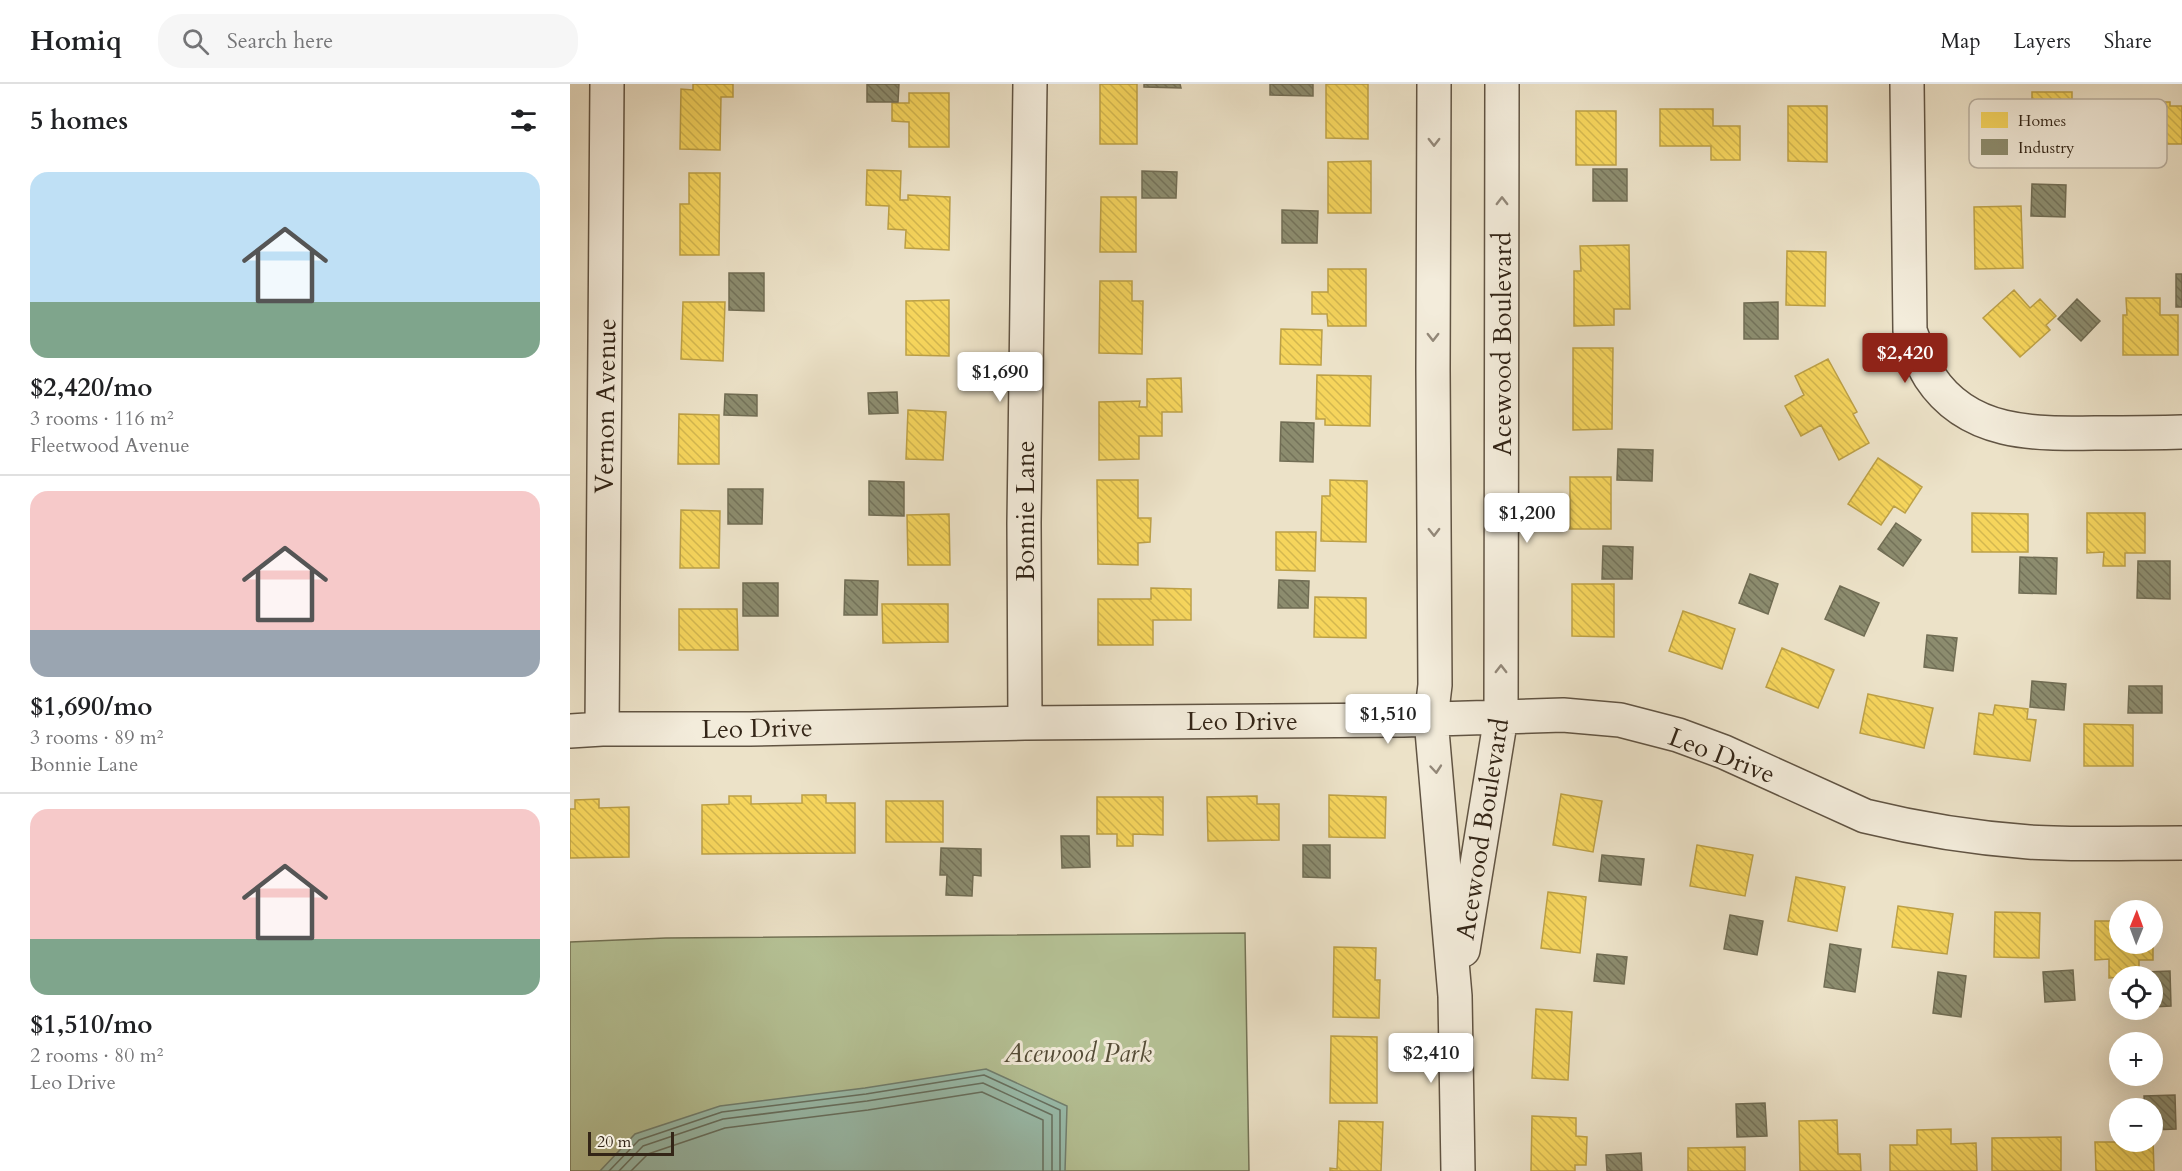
<!DOCTYPE html>
<html lang="en">
<head>
<meta charset="utf-8">
<style>
	body { margin:0; font-family:Cardo,serif; background:#f6f6f6; color:#202124; height:100vh; display:flex; flex-direction:column; font-size:22px; white-space:nowrap }
	* { box-sizing:border-box; margin:0 }
	p { font-size:20px; color:#757577 }
	.icon { flex:none; width:33px; height:33px; fill:none; stroke:currentColor; stroke-width:2; stroke-linecap:round; stroke-linejoin:round }
	.map { position:relative; flex:1; overflow:hidden }
	.details { display:flex; flex-direction:column; background:#fff; width:570px }
	.details>* { flex:none }
	.needle { width:39px; rotate:1deg }
	.fabs { position:absolute; left:1539px; top:816px; display:grid; gap:12px }
	.fabs a { display:grid; place-items:center; width:54px; height:54px; border-radius:50%; background:#fff; box-shadow:0 6px 24px #0002; font-size:30px }
	.scale { position:absolute; left:18px; bottom:15px; width:86px; box-sizing:border-box; padding-left:6px; border:3px solid #332517; border-top:0; font-size:16px; line-height:21px; white-space:nowrap; color:#332517; -webkit-text-stroke:4px #f3ecdb; paint-order:stroke }
	.price { position:absolute; translate:-50% -51px; padding:0 14px; border-radius:6px; background:#fff; color:#222; font-size:20px; line-height:39px; filter:drop-shadow(0 2px 3px #0008) }
	.price::after { content:''; position:absolute; left:50%; top:36px; width:18px; height:14px; margin-left:-9px; background:inherit; clip-path:polygon(0 0,100% 0,50% 100%) }
	.price.active { background:#8f2418; color:#fff }
	ul { padding:0; list-style:none }
	li { display:grid; align-content:center; gap:12px; height:318px; padding:0 30px }
	li+li { border-top:2px solid #e0e0e0 }
	li span { display:grid; place-items:center; height:186px; border-radius:18px; color:#555 }
	li>.icon { margin-inline-start:auto }
	span .icon { width:108px; height:108px; fill:#fffc; stroke-width:1 }
	li b { font-size:26px }
	h2 { display:flex; justify-content:space-between; align-items:center; height:72px; padding:0 30px; font-size:26px }
	header { display:flex; align-items:center; gap:36px; box-sizing:border-box; height:84px; padding:0 30px; background:#fff; border-bottom:2px solid #e0e0e0 }
	header strong { font-size:28px }
	nav { display:flex; gap:33px; margin-inline-start:auto; font-size:21px }
	.search { width:420px; height:54px; background:#f6f6f6; display:flex; align-items:center; gap:15px; box-sizing:border-box; padding:0 21px; border-radius:24px; color:#757577; font-size:22px }
	main { display:flex; flex:1; min-height:0 }
	.map>svg:first-child { display:block }
	.park { fill:#b6c397; stroke:#747457; stroke-width:1.5 }
	.water { fill:#9abfaf; stroke:#718172; stroke-width:1.5 }
	.homes { fill:url(#homes-back-hatch); stroke:#bca047; stroke-width:1.5 }
	.industry { fill:url(#industry-back-hatch); stroke:#716d54; stroke-width:1.5 }
	.lines { fill:none; stroke-linecap:round; stroke-linejoin:round }
	.shore { stroke:#667263; stroke-width:1.5 }
	.minor-casing { stroke:#615443; stroke-width:36 }
	.minor { stroke:#f3ecdb; stroke-width:33 }
	.oneway { stroke:#938879 }
	.labels { text-anchor:middle; stroke-width:6; stroke-linejoin:round; paint-order:stroke }
	.street-label { font-size:26px; fill:#332517; stroke:#f3ecdb }
	.park-label { font-size:26px; font-style:italic; fill:#544c37; stroke:#f3ecdb }
	.key { fill:#f3ecdb; stroke:#b9b0a0; stroke-width:1.5 }
	.key-label { font-size:16px; fill:#332517 }
</style>
</head>
<body>
<header>
<strong>Homiq</strong>
<div class="search"><svg class="icon" aria-label="search" viewBox="0 0 24 24"><circle cx="10" cy="10" r="6"/><path d="M15 15l6 6"/></svg>Search here</div>
<nav><a>Map</a><a>Layers</a><a>Share</a></nav>
</header>
<main>
<section class="details">
<h2>5 homes<svg class="icon" aria-label="filters" viewBox="0 0 24 24"><path d="M4 7h16M4 17h16"/><circle cx="9" cy="7" r="2"/><circle cx="15" cy="17" r="2"/></svg></h2>
<ul>
<li><span style="background:linear-gradient(#bfe0f5 70%,#7fa58c 0)"><svg class="icon" aria-label="home" viewBox="0 0 24 24"><path d="M3 11l9-7 9 7M6 9v11h12V9"/></svg></span><div><b>$2,420/mo</b><p>3 rooms · 116 m²</p><p>Fleetwood Avenue</p></div></li>
<li><span style="background:linear-gradient(#f6c9c9 75%,#9aa5b1 0)"><svg class="icon" aria-label="home" viewBox="0 0 24 24"><path d="M3 11l9-7 9 7M6 9v11h12V9"/></svg></span><div><b>$1,690/mo</b><p>3 rooms · 89 m²</p><p>Bonnie Lane</p></div></li>
<li><span style="background:linear-gradient(#f6c9c9 70%,#7fa58c 0)"><svg class="icon" aria-label="home" viewBox="0 0 24 24"><path d="M3 11l9-7 9 7M6 9v11h12V9"/></svg></span><div><b>$1,510/mo</b><p>2 rooms · 80 m²</p><p>Leo Drive</p></div></li>
</ul>
</section>
<div class="map">
<svg width="1612" height="1087" viewBox="0 0 1612 1087">
	<defs>
		<pattern id="homes-back-hatch" width="6" height="6" patternUnits="userSpaceOnUse" patternTransform="scale(1.5)"><rect width="6" height="6" fill="#f6d55c"/><path d="M-1 5l2 2M0 0l6 6M5-1l2 2" fill="none" stroke="#d3b74f"/></pattern>
		<pattern id="industry-back-hatch" width="6" height="6" patternUnits="userSpaceOnUse" patternTransform="scale(1.5)"><rect width="6" height="6" fill="#8c8c6e"/><path d="M-1 5l2 2M0 0l6 6M5-1l2 2" fill="none" stroke="#737259"/></pattern>
	</defs>
	<rect width="100%" height="100%" fill="#ece2c8"/>
	<filter id="stains"><feTurbulence type="fractalNoise" baseFrequency=".00333" numOctaves="4"/><feColorMatrix values="0 0 0 0 .2 0 0 0 0 .09 0 0 0 0 .02 0 0 0 .5 -.17"/></filter>
	<radialGradient id="worn" r=".72"><stop offset=".6" stop-color="#630" stop-opacity="0"/><stop offset="1" stop-color="#630" stop-opacity=".3"/></radialGradient>
	<!-- park -->
	<path class="park" d="M675,849L679,1087H0V858L96,854Z"/>
	<!-- water -->
	<path class="water" d="M416,985L497,1022L495,1087H30L65,1050L150,1022L295,1004Z"/>
	<!-- homes -->
	<path class="homes" d="M123,0H163V13H151L150,66L110,65L111,5L123,6Z
		M530,0H567V60H530Z
		M756,0H798V55L756,54Z
		M1462,8H1502V45L1469,46V66H1414V22H1462Z
		M339,9H379V63H339V38L322,37V19H339Z
		M1550,18H1600V22H1612V60H1550Z
		M1218,22H1257V78L1218,77Z
		M1090,25H1143V42H1170V76H1141V62H1090Z
		M1006,27H1046V81H1006Z
		M801,77V129H758V78Z
		M297,86L331,87L330,116H338V111L380,113L379,166L335,164L336,146L318,145L319,122L296,121Z
		M119,89H150L149,171H110V120H119Z
		M531,113H566V168H530Z
		M1451,122L1453,184L1405,185L1404,123Z
		M1059,161L1060,225H1044V241L1004,242V187H1011L1010,162Z
		M1217,167L1256,168L1255,222L1216,221Z
		M758,185H796V242H758L757,230H742V208H758Z
		M530,197H562V217H573L572,270L529,269Z
		M1444,206L1460,224L1470,215L1486,232L1476,241L1480,246L1450,273L1413,234Z
		M1556,214H1590V231H1608V271H1553V231H1557Z
		M379,216V272L336,271V217Z
		M113,218H155L153,277L111,275Z
		M711,245L752,246L751,281L710,280Z
		M1003,264H1043L1042,345L1003,346Z
		M1258,275L1287,328L1283,330L1299,359L1269,376L1251,341L1231,352L1215,322L1234,311L1225,292Z
		M747,291L801,292L800,342L755,341V335H746Z
		M611,294L612,328H592V352H569V375L529,376V318L570,317L569,323H577V295Z
		M338,326L376,328L373,376L336,375Z
		M109,330L149,331V380H108Z
		M1308,374L1352,403L1335,429L1324,422L1311,441L1278,420Z
		M1000,393H1041V445H1000Z
		M527,396H568V434H581L580,458L568,459V481L528,480Z
		M760,396L797,397L796,458L751,457L752,412H760Z
		M111,426L150,427L149,484H110Z
		M1402,429L1458,430V468H1402Z
		M1517,429H1575V469H1555V482H1533L1534,468L1517,469Z
		M379,430L380,481H338L337,431Z
		M706,448H746L745,487L706,486Z
		M1002,500H1044V553L1002,552Z
		M581,504L621,505V536H583V561H528V515H581Z
		M745,513L796,514V554L744,553Z
		M312,520H378V558L313,559Z
		M109,525H167L168,566H109Z
		M1113,527L1165,545L1152,585L1099,567Z
		M1212,564L1264,586L1248,624L1196,603Z
		M1298,610L1363,624L1354,664L1290,649Z
		M1425,621L1458,625L1457,635L1466,636L1460,677L1404,670L1409,629L1423,631Z
		M1514,640L1563,641V682H1514Z
		M991,710L1032,717L1023,768L983,761Z
		M232,711H256V719H285V769L132,770V721L159,720V712H181V720L232,719Z
		M759,711L816,713L815,754L759,753Z
		M687,712V720H709V756L638,757L637,713Z
		M527,713H593V751L563,750V762H547V750H527Z
		M29,715V724L59,723V773L0,774V725H5V716Z
		M316,717H373V758H316Z
		M1127,761L1183,771L1175,812L1120,802Z
		M1226,793L1275,803L1267,847L1218,837Z
		M978,808L1016,813L1010,869L971,864Z
		M1328,822L1383,830L1377,870L1322,863Z
		M1425,828L1470,829L1469,874L1424,873Z
		M1525,837H1550V860H1582L1583,837V876H1569V892L1539,894V875L1525,876Z
		M764,863L806,864L805,896H810L809,934L763,933Z
		M966,925L1002,928L998,996L962,994Z
		M761,952L807,953V1019H760Z
		M962,1032L1006,1034V1052L1017,1053L1016,1081H1005V1087H961Z
		M1267,1036L1268,1070H1290L1291,1087H1230L1229,1037Z
		M769,1037L813,1038L811,1087H760V1084L767,1085Z
		M1381,1045V1060L1406,1059L1407,1087H1320V1061H1347V1046Z
		M1491,1053V1087H1422V1054Z
		M1583,1055L1584,1087H1526L1525,1058H1582Z
		M1175,1063V1087H1118V1064Z"/>
	<!-- industry -->
	<path class="industry" d="M297,0H329L328,18H297Z
		M574,0H610L611,4L574,3Z
		M700,0H743V12L700,11Z
		M1023,85H1057V117H1023Z
		M572,87L607,88L606,114H572Z
		M1462,100L1496,101L1495,133L1461,132Z
		M712,126L748,127L747,159H712Z
		M159,189H194V227L159,226Z
		M1606,190H1612V223H1606Z
		M1507,215L1530,237L1511,257L1488,235Z
		M1208,218V255H1174V219Z
		M327,308L328,329L299,330L298,309Z
		M155,310L187,311V332L154,331Z
		M711,338L744,339L743,378L710,377Z
		M1048,365L1083,366L1082,397L1047,396Z
		M299,397L334,398V432L299,431Z
		M158,405H193L192,440H158Z
		M1326,439L1351,456L1333,482L1308,465Z
		M1033,462L1063,463L1062,495H1032Z
		M1450,473L1487,474L1486,510L1449,509Z
		M1568,477H1600V515L1567,514Z
		M1180,490L1208,500L1198,530L1169,519Z
		M275,496L308,497L307,531H274Z
		M709,496L739,497L738,524H708Z
		M173,499H208V532H173Z
		M1270,502L1309,519L1294,552L1255,535Z
		M1357,551L1387,554L1383,587L1354,583Z
		M1462,597L1496,600L1494,626L1460,623Z
		M1559,602H1592V629H1558Z
		M491,752H519L520,783L492,784Z
		M733,761H760V794L733,793Z
		M371,764L411,765V792L403,791L402,812L376,811L377,791H370Z
		M1032,771L1074,775L1071,801L1029,797Z
		M1160,831L1193,837L1187,871L1154,865Z
		M1260,860L1291,865L1285,908L1254,903Z
		M1027,870L1057,873L1054,900L1024,897Z
		M1503,886L1505,916L1475,918L1473,888Z
		M1600,887L1601,922L1582,923V892H1576V888Z
		M1368,888L1396,892L1391,933L1363,929Z
		M1605,1011L1606,1045L1582,1046V1024H1575L1574,1012Z
		M1195,1019L1197,1052L1167,1053L1166,1020Z
		M1071,1069L1072,1087H1037L1036,1071Z"/>
	<g class="lines">
		<!-- shore -->
		<path class="shore" d="M39,1087L69,1056L152,1028L296,1010L414,991L490,1026V1087
			M49,1087L73,1062L153,1035L297,1017L413,999L482,1031V1087
			M61,1087L78,1070L155,1044L298,1026L412,1008L473,1036V1087"/>
		<defs>
			<path id="minor" d="M864,0L863,285L865,601L861,635L885,912L888,1087
				M1337,0L1340,247C1346,262 1351,279 1360,293C1398,351 1464,350 1525,349C1554,349 1583,349 1612,348
				M455,639L454,439L460,0
				M32,645L37,0
				M0,647L32,645H180L455,639L833,636L993,631L1050,636L1108,651L1154,668L1295,732C1348,745 1405,754 1459,758C1510,761 1561,759 1612,759
				M893,866L931,633L932,0"/>
		</defs>
		<!-- minor casing -->
		<use href="#minor" class="minor-casing"/>
		<!-- minor -->
		<use href="#minor" class="minor"/>
	</g>
	<!-- one-way arrows -->
	<defs><path id="oneway-chevron" d="M-2-3.5L2.5 0L-2 3.5" fill="none" stroke-width="1.6" stroke-linecap="round" stroke-linejoin="round" transform="scale(1.5)"/></defs>
	<g class="oneway">
		<use href="#oneway-chevron" transform="translate(864 58) rotate(90)"/>
		<use href="#oneway-chevron" transform="translate(932 117) rotate(-90)"/>
		<use href="#oneway-chevron" transform="translate(863 253) rotate(90)"/>
		<use href="#oneway-chevron" transform="translate(864 448) rotate(89)"/>
		<use href="#oneway-chevron" transform="translate(931 585) rotate(-90)"/>
		<use href="#oneway-chevron" transform="translate(866 685) rotate(85)"/>
	</g>
	<g class="labels">
		<!-- street labels -->
		<g class="street-label">
			<text transform="translate(932 260) rotate(-90)" y="9">Acewood Boulevard</text>
			<text transform="translate(35 322) rotate(-89)" y="9">Vernon Avenue</text>
			<text transform="translate(455 427) rotate(-90)" y="9">Bonnie Lane</text>
			<text x="672" y="646">Leo Drive</text>
			<text transform="translate(187 644) rotate(-1)" y="9">Leo Drive</text>
			<text transform="translate(1152 671) rotate(21)" y="9">Leo Drive</text>
			<text transform="translate(912 745) rotate(-81)" y="9">Acewood Boulevard</text>
		</g>
		<!-- park labels -->
		<g class="park-label">
			<text x="508" y="978">Acewood Park</text>
		</g>
	</g>
	<!-- legend -->
	<rect x="1399" y="15" width="198" height="69" rx="9" class="key"/>
	<rect x="1411" y="28" width="27" height="16" fill="#f6d55c"/>
	<rect x="1411" y="55" width="27" height="16" fill="#8c8c6e"/>
	<g class="key-label">
		<text x="1448" y="42">Homes</text>
		<text x="1448" y="69">Industry</text>
	</g>
	<rect width="100%" height="100%" filter="url(#stains)"/>
	<rect width="100%" height="100%" fill="url(#worn)"/>
</svg>
<div class="fabs">
<a><svg class="needle" viewBox="-14 -14 28 28"><path d="M0-13l5 13h-10z" fill="#e53935"/><path d="M0 13l5-13h-10z" fill="#757577"/></svg></a>
<a><svg class="icon" aria-label="locate" viewBox="0 0 24 24"><circle cx="12" cy="12" r="6"/><path d="M12 2v4M12 18v4M2 12h4M18 12h4"/></svg></a>
<a>+</a>
<a>−</a>
</div>
<div class="scale">20 m</div>
<b class="price active" style="left:1335px;top:300px">$2,420</b>
<b class="price" style="left:430px;top:319px">$1,690</b>
<b class="price" style="left:957px;top:460px">$1,200</b>
<b class="price" style="left:818px;top:661px">$1,510</b>
<b class="price" style="left:861px;top:1000px">$2,410</b>
</div>
</main>
</body>
</html>
